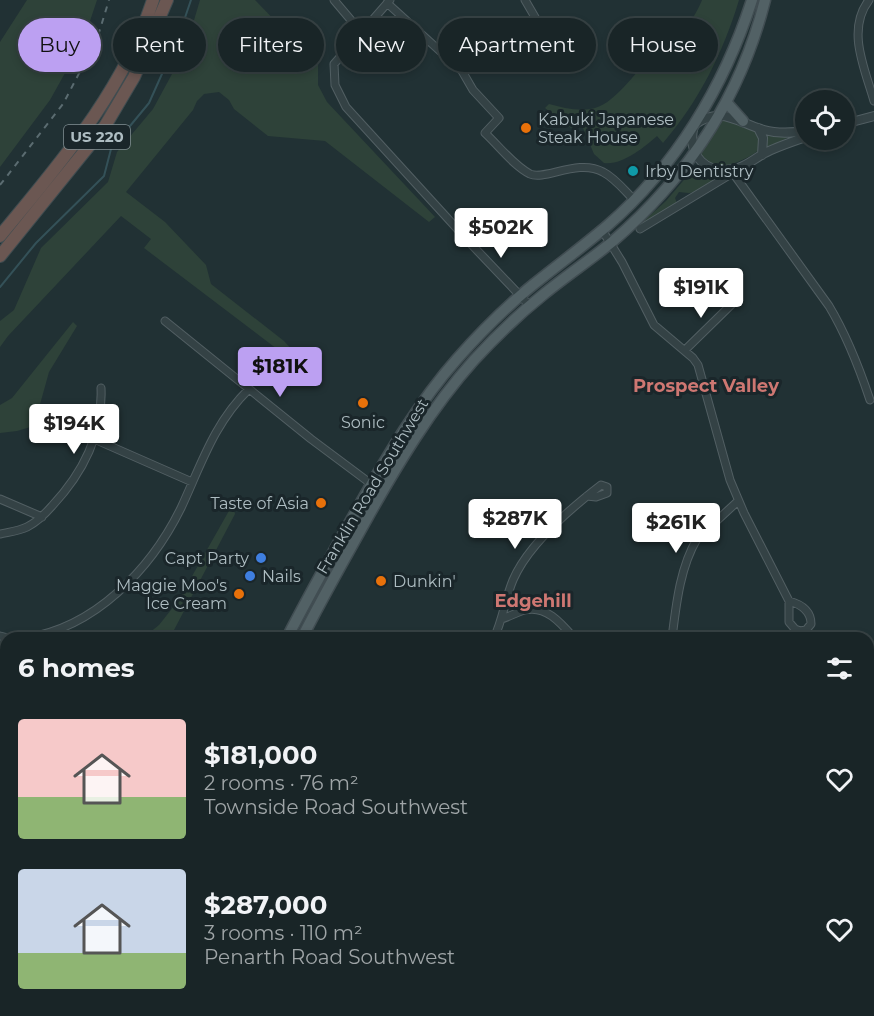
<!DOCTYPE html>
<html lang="en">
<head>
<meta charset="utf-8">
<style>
	body { margin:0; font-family:Montserrat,sans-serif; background:#222d2f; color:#f1f3f6; height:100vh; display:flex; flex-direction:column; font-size:22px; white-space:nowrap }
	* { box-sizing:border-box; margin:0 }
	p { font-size:20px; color:#9fa5a7 }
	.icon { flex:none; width:33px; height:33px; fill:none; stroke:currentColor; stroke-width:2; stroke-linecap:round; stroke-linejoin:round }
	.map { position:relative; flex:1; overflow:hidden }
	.panel { position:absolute; left:0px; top:632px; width:874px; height:386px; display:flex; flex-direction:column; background:#192527; border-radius:18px 18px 0 0; box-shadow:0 3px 9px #0003,0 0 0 2px #374244 }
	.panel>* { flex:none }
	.top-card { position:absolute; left:18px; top:18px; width:838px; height:54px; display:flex; gap:12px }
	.controls { position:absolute; left:795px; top:90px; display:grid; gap:12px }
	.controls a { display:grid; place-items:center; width:60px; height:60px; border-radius:50%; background:#192527; box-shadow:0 3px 9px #0003,0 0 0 2px #374244; font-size:30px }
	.price { position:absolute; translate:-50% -51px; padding:0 14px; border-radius:6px; background:#fff; color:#222; font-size:20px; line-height:39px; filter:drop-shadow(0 2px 3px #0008) }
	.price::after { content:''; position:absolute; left:50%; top:36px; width:18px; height:14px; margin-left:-9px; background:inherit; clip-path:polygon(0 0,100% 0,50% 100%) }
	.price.active { background:#bca0f2; color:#111 }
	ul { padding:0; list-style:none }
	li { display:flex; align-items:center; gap:18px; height:150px; padding:0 18px }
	li span { display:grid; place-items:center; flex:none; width:168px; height:120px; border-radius:6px; color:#555 }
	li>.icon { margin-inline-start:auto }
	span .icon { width:72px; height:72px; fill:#fffc; stroke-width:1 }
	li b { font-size:26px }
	h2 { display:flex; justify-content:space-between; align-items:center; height:72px; padding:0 18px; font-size:26px }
	.tag { padding:0 21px; border-radius:27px; background:#192527; box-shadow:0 3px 9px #0003,0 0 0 2px #374244; font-size:21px; line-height:54px }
	.tag.active { background:#bca0f2; color:#111 }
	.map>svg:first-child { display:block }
	.green { fill:#2e4239 }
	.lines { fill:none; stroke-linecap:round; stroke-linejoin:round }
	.stream { stroke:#345158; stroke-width:2 }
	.minor-casing { stroke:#525f63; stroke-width:9 }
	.tertiary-casing { stroke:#525f63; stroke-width:10 }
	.primary-casing { stroke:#414d52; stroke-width:13 }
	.trunk-casing { stroke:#3f4c50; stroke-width:13 }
	.motorway-casing { stroke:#3f4c50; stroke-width:14 }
	.minor { stroke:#344245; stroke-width:7 }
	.tertiary { stroke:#344245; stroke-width:8 }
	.primary { stroke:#526165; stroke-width:10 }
	.trunk { stroke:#5e5c5c; stroke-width:10 }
	.motorway { stroke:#6b5752; stroke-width:12 }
	.rail { stroke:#5b6c71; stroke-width:2; stroke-dasharray:6 6; stroke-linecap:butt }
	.food-dot { fill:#e8710a; stroke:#1a262a; stroke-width:2 }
	.culture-dot { fill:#0f9aa8; stroke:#1a262a; stroke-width:2 }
	.shop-dot { fill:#3f7fe0; stroke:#1a262a; stroke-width:2 }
	.labels { text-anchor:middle; stroke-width:6; stroke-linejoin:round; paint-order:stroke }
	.shield { fill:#1a262a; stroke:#829094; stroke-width:1.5 }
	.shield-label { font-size:15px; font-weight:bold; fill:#aebdc2 }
	.poi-label { font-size:16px; fill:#aebdc2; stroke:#1a262a; text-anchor:start }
	.street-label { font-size:16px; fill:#aebdc2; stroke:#1a262a }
	.neighbourhood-label { font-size:18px; font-weight:bold; fill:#ce7772; stroke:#1a262a }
</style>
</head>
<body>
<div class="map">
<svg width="874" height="1016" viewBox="0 0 874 1016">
	<rect width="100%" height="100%" fill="#213134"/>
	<!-- green -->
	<path class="green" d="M27,0H97L84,39L50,100L0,167V42Z
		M200,0H255L318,65V85L327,102L435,217L429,222L325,141L268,136L234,109L229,100L219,92L204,94L197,101L193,110L126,192L165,222L206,265L211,284L284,341L305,364L302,368L144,248L151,239L121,216L8,336L0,347V321L14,310L41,248L108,182L117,152L153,109L172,74L192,27Z
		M702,0H739C723,53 699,101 663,143L657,136C645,147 621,166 604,163L594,154L583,128H571L545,108L549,104C564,108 580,112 595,108C617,102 639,67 656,51C664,44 674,39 682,31C691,22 697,12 702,0Z
		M723,119L756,131L760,135L759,150C749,158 725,170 712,165C707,163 703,158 699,156Z
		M764,134L786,137L787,138L766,148Z
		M702,166L718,172L716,179C709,184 698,193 689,193C685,193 682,192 679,192L675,198L677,203L638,226L666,201L694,168Z
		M73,322L77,326L49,372L34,426L17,431L0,433V405L12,398Z
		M230,509L234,510L235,514L174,630L168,637H144L159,625L178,601Z"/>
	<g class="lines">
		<!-- stream -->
		<path class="stream" d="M0,287L36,243L104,176L111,149L149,103L178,38L191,0
			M43,1011L48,1016"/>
		<defs>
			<path id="minor" d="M334,0L361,32
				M390,0L334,64L335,85L346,107L471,244L530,306
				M525,0L539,24L565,47
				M869,0C846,30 865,69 874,101
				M387,3L462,71L473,90L499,118L485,133C499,146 513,165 530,174C545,181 578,158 603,172C615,178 625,191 634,200
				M733,173L829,306C847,336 859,367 870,400
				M640,229L736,171
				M602,230L622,262L654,325L693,358L698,365L730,480L744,513L789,601V622L795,629L800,631L806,630L811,624C811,610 800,604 789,601
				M165,321L311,439L382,492
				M685,350L733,303
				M94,439L192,482
				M0,499L42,517
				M0,534C9,532 19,531 27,527C37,522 45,514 52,506C82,474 103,434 101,388
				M501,619C509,617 517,612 525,610C546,605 561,623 574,638
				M0,636L8,638
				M25,638C95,628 151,569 181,508C201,465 214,423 249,389
				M494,638C503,619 505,599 513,580C528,545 571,508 601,485L607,487V493L596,497L587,496
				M672,638C676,606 680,567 697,539L738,501
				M868,848H869
				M223,1011L224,1016
				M443,1011L447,1016
				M334,1016V1011
				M369,1016L378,1011
				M821,1016V1011"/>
			<path id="tertiary" d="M844,124L874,116
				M758,128L763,138L762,155
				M806,131C791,133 778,134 764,130C736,122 721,105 694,125C686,157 707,176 738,168C748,165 754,159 763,154C776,147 791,142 806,137"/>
			<path id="primary" d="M727,103L743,121
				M287,638C310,593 335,549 359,506C388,455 418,403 457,359C479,334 503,310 528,289C554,268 581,248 607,226C676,166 724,87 752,0
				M302,638C322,598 344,560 365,522C397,465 431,408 474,360C496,336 519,314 544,294C566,276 590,260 612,242C688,177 741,96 765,0"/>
			<path id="trunk" d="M80,1011L86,1016
				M210,1011L211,1016
				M4,1016L10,1011"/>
			<path id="motorway" d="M0,236C60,163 123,92 153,0
				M0,256L105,126L134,77L167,0
				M0,801L6,803
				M0,835L6,840
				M0,861L6,867
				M0,942L5,954L6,965
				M4,991L6,975
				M139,1011L143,1016
				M161,1011L165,1016"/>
		</defs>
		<!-- minor casing -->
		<use href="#minor" class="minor-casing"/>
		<!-- tertiary casing -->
		<use href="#tertiary" class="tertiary-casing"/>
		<!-- primary casing -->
		<use href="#primary" class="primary-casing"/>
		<!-- trunk casing -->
		<use href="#trunk" class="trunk-casing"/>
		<!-- motorway casing -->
		<use href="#motorway" class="motorway-casing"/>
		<!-- minor -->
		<use href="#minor" class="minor"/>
		<!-- tertiary -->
		<use href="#tertiary" class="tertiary"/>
		<!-- primary -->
		<use href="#primary" class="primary"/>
		<!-- trunk -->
		<use href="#trunk" class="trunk"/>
		<!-- motorway -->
		<use href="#motorway" class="motorway"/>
		<!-- rail -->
		<path class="rail" d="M0,185L63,104L97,39L109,0"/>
	</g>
	<!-- markers -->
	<g class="food-dot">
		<circle cx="526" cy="128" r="6"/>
		<circle cx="363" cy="403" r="6"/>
		<circle cx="321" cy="503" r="6"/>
		<circle cx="381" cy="581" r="6"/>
		<circle cx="239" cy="594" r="6"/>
	</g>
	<circle class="culture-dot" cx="633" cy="171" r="6"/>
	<g class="shop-dot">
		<circle cx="261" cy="558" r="6"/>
		<circle cx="250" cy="576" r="6"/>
	</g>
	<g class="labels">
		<!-- shield labels -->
		<rect class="shield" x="64" y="125" width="66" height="24" rx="4.5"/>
		<g class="shield-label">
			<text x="97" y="142">US 220</text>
		</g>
		<!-- poi labels -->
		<g class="poi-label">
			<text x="538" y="125">Kabuki Japanese<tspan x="538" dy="18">Steak House</tspan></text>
			<text x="645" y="177">Irby Dentistry</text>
			<text x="363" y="428" text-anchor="middle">Sonic</text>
			<text x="309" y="509" text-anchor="end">Taste of Asia</text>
			<text x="249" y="564" text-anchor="end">Capt Party</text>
			<text x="262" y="582">Nails</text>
			<text x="393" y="587">Dunkin'</text>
			<text x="227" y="591" text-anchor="end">Maggie Moo's<tspan x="227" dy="18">Ice Cream</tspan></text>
		</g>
		<!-- street labels -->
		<g class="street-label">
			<text transform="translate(372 486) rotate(-59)" y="6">Franklin Road Southwest</text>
		</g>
		<!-- neighbourhood labels -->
		<g class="neighbourhood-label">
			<text x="706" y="392">Prospect Valley</text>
			<text x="533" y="607">Edgehill</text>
		</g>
	</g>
</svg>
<div class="controls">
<a><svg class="icon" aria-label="locate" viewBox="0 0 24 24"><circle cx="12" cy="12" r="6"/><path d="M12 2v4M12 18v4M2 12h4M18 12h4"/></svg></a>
</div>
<b class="price" style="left:501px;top:259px">$502K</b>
<b class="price" style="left:701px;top:319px">$191K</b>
<b class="price active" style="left:280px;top:398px">$181K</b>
<b class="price" style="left:74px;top:455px">$194K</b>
<b class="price" style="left:515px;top:550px">$287K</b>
<b class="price" style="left:676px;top:554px">$261K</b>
<div class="top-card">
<a class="tag active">Buy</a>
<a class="tag">Rent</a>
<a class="tag">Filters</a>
<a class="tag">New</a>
<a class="tag">Apartment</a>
<a class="tag">House</a>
</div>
<section class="panel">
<h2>6 homes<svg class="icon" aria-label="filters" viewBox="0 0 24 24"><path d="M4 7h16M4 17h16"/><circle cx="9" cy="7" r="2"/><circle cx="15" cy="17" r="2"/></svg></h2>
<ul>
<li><span style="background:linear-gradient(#f6c9c9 65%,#8fb573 0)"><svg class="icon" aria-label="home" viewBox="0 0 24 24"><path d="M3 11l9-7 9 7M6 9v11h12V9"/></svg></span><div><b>$181,000</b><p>2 rooms · 76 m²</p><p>Townside Road Southwest</p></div><svg class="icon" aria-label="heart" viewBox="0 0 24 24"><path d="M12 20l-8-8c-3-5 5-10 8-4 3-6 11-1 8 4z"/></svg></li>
<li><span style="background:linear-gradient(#c9d6e8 70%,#8fb573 0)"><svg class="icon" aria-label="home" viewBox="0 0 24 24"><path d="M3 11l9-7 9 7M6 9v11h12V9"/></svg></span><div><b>$287,000</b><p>3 rooms · 110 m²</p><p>Penarth Road Southwest</p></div><svg class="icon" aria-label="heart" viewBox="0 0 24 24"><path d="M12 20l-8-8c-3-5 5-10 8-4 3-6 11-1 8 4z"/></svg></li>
</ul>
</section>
</div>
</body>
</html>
